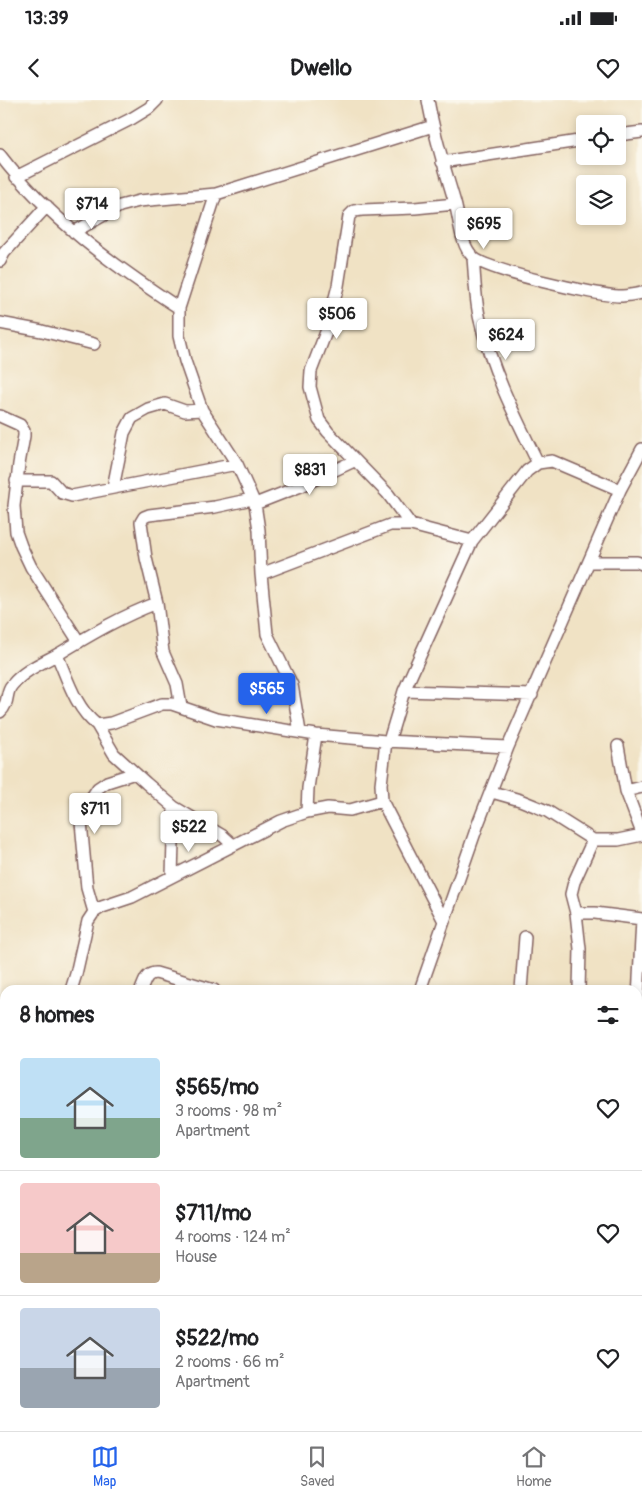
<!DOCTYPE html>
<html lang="en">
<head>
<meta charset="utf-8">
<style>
	body { margin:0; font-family:Pangolin,sans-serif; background:#f2f2f2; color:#202124; height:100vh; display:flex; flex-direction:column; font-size:19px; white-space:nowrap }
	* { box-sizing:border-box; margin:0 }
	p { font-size:16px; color:#757577 }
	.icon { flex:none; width:28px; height:28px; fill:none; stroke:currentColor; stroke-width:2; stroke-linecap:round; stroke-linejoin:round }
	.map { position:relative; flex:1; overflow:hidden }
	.drawer { position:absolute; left:0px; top:885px; width:642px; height:446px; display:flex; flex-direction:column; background:#fff; border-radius:15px 15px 0 0; box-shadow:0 2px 8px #0003 }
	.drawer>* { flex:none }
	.controls { position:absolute; left:576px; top:15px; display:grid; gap:10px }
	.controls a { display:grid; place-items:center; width:50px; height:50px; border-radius:5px; background:#fff; box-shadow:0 2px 8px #0003; font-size:25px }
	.price { position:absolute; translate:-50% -42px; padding:0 11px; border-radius:5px; background:#fff; color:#222; font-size:16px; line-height:32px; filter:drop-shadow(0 1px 2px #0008) }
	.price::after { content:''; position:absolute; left:50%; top:30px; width:15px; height:11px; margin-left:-8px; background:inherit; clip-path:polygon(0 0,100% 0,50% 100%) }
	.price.active { background:#2563eb; color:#fff }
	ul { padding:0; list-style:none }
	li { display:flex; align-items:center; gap:15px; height:125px; padding:0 20px }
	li+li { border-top:1px solid #e0e0e0 }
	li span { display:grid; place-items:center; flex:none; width:140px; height:100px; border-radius:5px; color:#555 }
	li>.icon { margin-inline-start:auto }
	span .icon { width:60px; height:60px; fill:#fffc; stroke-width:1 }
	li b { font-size:21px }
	h2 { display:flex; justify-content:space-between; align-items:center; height:60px; padding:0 20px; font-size:21px }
	.status { display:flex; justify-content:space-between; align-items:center; height:35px; padding:0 25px; background:#fff; direction:ltr }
	.status svg { height:14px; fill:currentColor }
	header { display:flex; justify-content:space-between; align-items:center; height:65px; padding:0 20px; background:#fff; font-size:22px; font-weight:700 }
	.menu { display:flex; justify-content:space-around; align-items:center; height:70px; border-top:1px solid #e0e0e0; background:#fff; font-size:14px; color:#757577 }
	.menu a { display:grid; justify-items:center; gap:2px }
	.menu .active { color:#2563eb }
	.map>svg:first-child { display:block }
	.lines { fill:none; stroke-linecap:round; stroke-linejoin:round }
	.minor-casing { stroke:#846361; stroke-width:14 }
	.minor { stroke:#fff; stroke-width:11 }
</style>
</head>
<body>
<div class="status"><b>13:39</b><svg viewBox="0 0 49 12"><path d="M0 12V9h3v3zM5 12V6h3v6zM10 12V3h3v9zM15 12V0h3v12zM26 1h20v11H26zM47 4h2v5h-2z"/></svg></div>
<header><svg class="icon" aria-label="back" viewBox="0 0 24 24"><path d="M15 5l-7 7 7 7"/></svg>Dwello<svg class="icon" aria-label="heart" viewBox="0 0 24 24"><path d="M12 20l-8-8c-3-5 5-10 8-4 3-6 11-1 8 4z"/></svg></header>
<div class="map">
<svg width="642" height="1331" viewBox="0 0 642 1331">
	<rect width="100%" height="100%" fill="#fbf7ec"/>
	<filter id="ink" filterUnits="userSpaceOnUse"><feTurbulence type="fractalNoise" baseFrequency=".02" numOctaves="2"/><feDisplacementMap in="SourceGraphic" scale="10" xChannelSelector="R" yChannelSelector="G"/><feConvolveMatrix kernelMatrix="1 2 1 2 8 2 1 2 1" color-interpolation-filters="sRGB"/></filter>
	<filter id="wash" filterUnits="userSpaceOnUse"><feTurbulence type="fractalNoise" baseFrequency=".0096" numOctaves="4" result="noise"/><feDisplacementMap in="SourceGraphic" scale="20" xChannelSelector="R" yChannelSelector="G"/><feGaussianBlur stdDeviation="1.12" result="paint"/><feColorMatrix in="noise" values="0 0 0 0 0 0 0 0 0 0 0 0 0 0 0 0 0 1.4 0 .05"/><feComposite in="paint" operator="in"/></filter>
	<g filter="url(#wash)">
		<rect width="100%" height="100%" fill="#f0e2c4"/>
	</g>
	<g filter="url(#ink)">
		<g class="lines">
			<defs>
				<path id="minor" d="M428,0C434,36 445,69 455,103C460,121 460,144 473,157C484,170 599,196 619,196C627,196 635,194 642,193
					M618,35L642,32
					M0,55C48,118 113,165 179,208
					M442,62L585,40
					M16,77L131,19L149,8L157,0
					M216,94L179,208V236L185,261L202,310L237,364L255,404L259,430L261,474L267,534L292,585L300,632
					M74,132L120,106L139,101L216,94L433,26
					M473,158C475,178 475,200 480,220C492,271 515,316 538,363
					M0,161L4,153L47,106
					M0,223L42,231L94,244
					M0,316L20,325L24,331V336L19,364L14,406L16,432L21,446L31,467L79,542
					M16,381H51L62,393L72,396L237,364
					M113,388L124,333L132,318L148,309L165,304L185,311L202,310
					M255,404L301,386L354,361
					M411,425L388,394L328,332L319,320L310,287L311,271L326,232L338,186L349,116L354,111L362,110L415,108L455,104
					M589,462H637L642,464
					M261,474L390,425H411L472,441
					M57,555C67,578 76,609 97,625L111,623L162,604H172L216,619L316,635L386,641L508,647
					M404,591L532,595
					M181,607L177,584L163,552L157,503L146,458L141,422L144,417L149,415L215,407L252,399
					M0,612C10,603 5,592 12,585C24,570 44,562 60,553C92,534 122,516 157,503
					M97,625L114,654L146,683L174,707L223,736L233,745
					M386,641L381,684L382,701L444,821
					M389,641L404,591L472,441L527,371L538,363L552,361L620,390
					M618,646L626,691L642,733
					M626,691L642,687
					M492,692L520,700L547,711L593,740H618L642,735
					M307,712L308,688L316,635
					M172,776L174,707
					M94,812L87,788L81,722L88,703L98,688L107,682L135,673
					M576,813H595L642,819
					M71,890L76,874L88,821L94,812L102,807L132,797L281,721L307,712L328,708L350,710L382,701
					M141,890C145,881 146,873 156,873L214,890
					M420,890L478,724L508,647L620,390L642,349
					M521,890L525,837
					M579,890L580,849L576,813L571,794L574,782L593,740
					M638,898L642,819
					M0,922L5,926
					M638,1024H642
					M0,1028L5,1025
					M0,1223L5,1221
					M638,1250L642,1247
					M184,1326V1331
					M397,1326L398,1331"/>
			</defs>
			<!-- minor casing -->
			<use href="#minor" class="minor-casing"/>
			<!-- minor -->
			<use href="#minor" class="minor"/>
		</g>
	</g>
</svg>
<div class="controls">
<a><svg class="icon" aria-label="locate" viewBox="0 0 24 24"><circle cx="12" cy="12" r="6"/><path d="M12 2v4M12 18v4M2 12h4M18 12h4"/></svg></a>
<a><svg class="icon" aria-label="layers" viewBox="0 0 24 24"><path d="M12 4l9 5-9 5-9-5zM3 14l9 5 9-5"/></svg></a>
</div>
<b class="price" style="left:92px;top:130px">$714</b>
<b class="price" style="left:484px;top:150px">$695</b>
<b class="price" style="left:337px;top:240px">$506</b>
<b class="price" style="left:506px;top:261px">$624</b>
<b class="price" style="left:310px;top:396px">$831</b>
<b class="price active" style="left:267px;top:615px">$565</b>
<b class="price" style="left:95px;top:735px">$711</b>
<b class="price" style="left:189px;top:753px">$522</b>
<section class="drawer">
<h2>8 homes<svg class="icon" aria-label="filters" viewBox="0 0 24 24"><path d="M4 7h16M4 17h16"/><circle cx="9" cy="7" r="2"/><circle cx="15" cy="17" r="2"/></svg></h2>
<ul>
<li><span style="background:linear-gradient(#bfe0f5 60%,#7fa58c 0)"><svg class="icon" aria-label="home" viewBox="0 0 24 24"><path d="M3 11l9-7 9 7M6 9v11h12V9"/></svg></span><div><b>$565/mo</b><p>3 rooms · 98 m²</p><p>Apartment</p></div><svg class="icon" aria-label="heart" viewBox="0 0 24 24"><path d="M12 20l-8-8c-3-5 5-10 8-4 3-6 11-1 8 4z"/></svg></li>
<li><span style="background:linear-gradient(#f6c9c9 70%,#b9a48a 0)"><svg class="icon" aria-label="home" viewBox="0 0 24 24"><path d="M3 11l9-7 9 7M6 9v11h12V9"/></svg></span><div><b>$711/mo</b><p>4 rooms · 124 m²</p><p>House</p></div><svg class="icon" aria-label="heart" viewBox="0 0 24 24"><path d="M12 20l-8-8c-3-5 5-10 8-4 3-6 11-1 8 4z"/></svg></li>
<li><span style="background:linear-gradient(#c9d6e8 60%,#9aa5b1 0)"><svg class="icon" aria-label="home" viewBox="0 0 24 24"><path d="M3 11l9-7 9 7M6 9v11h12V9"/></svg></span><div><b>$522/mo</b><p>2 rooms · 66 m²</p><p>Apartment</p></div><svg class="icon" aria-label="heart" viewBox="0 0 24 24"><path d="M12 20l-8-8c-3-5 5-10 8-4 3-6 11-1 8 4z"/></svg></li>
</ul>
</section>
</div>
<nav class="menu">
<a class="active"><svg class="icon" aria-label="map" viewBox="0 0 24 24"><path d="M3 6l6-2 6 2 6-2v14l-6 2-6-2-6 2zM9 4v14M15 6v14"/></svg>Map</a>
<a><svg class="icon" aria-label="saved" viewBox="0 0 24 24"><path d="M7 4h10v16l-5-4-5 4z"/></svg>Saved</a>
<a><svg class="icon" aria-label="home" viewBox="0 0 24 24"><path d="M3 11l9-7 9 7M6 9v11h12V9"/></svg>Home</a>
</nav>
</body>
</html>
